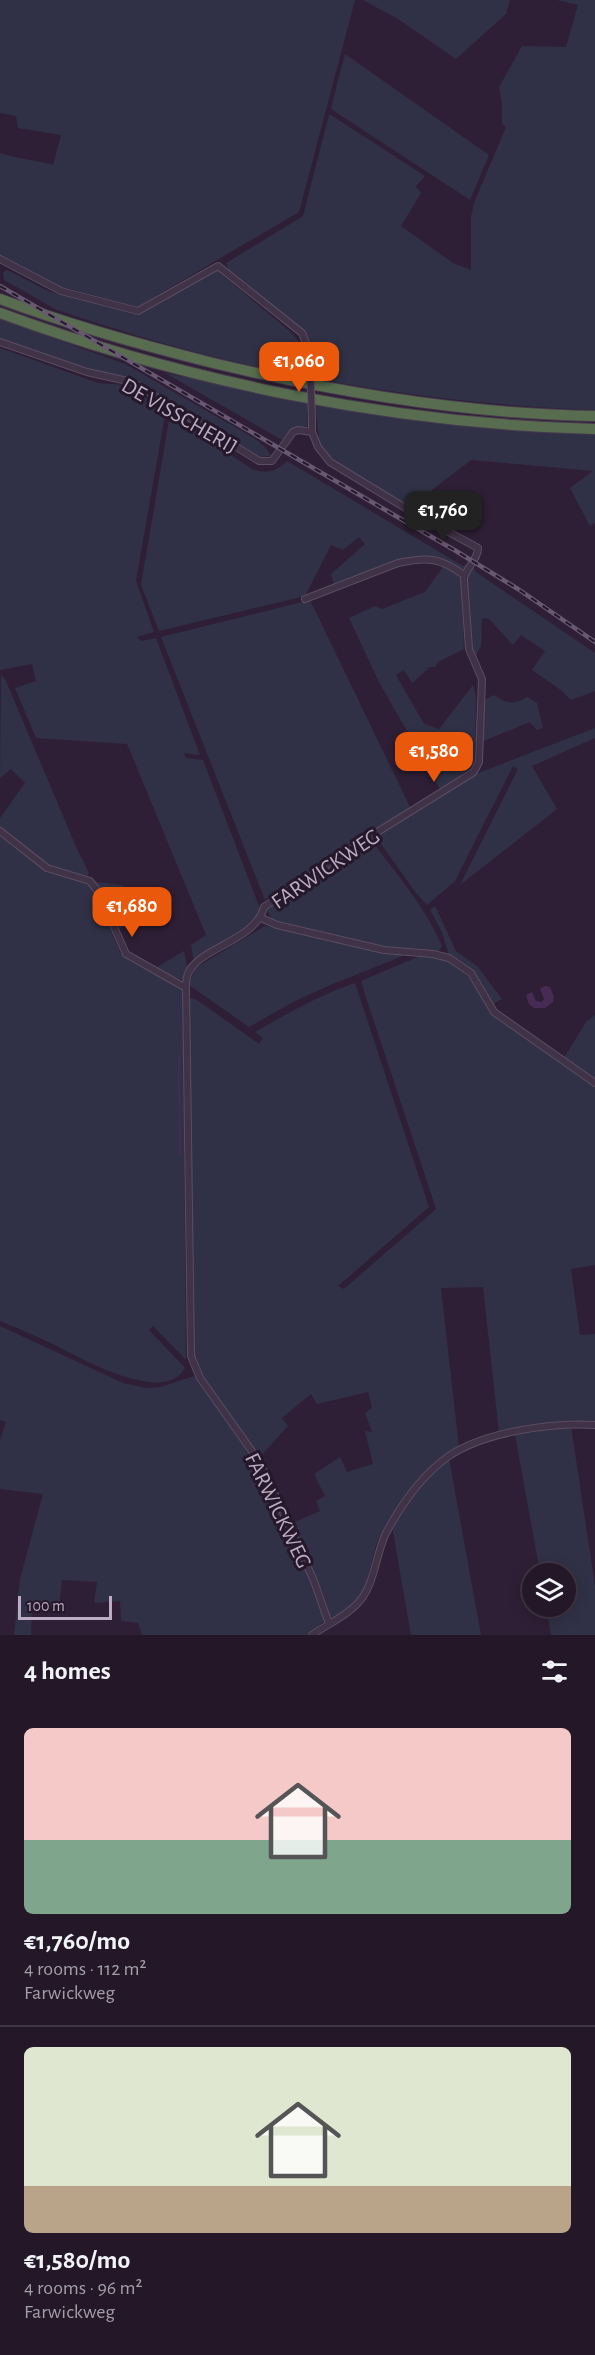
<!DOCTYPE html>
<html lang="en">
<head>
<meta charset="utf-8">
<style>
	body { margin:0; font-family:"Alegreya Sans",sans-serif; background:#2f2434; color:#f1f3f6; height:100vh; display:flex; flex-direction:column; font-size:22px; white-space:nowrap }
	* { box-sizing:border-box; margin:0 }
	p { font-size:20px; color:#a39fa8 }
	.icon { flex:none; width:33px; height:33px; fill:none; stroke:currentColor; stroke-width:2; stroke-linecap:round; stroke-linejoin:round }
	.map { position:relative; height:1635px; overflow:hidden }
	.drawer { display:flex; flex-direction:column; background:#231728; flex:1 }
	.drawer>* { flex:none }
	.fabs { position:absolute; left:522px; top:1563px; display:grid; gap:12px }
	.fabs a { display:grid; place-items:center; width:54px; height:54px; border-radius:50%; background:#231728; box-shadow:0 3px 15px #0003,0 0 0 2px #403645; font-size:30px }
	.scale { position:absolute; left:18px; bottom:15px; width:94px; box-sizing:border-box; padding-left:6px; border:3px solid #bdacc4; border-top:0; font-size:16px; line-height:21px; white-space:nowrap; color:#bdacc4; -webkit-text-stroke:4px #25182b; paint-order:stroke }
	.price { position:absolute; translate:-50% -51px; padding:0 14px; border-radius:12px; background:#ea580c; color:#fff; font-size:20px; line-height:39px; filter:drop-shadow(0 2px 3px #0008) }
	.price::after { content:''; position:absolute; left:50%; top:36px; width:18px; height:14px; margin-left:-9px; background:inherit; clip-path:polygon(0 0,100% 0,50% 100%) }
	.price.active { background:#222; color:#fff }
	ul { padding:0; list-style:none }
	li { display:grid; align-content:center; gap:12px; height:318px; padding:0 24px }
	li+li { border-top:2px solid #403645 }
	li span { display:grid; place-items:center; height:186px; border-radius:9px; color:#555 }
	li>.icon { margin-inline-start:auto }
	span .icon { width:108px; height:108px; fill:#fffc; stroke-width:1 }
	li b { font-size:26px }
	h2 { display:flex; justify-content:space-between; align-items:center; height:72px; padding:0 24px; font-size:26px }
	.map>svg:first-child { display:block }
	.green { fill:#303146 }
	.water { fill:#482b55 }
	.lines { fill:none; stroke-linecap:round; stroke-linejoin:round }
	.stream { stroke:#482b55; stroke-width:2 }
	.minor-casing { stroke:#5b4d62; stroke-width:8 }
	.motorway-casing { stroke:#483a4e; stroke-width:12 }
	.minor { stroke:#403247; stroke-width:6 }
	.motorway { stroke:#586d4f; stroke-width:10 }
	.rail-casing { stroke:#695871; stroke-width:4.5 }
	.rail { stroke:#25182b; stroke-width:2; stroke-dasharray:7; stroke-linecap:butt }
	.minor-bridge-casing { stroke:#5b4d62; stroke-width:8; stroke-linecap:butt }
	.minor-bridge { stroke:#403247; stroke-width:6 }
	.labels { text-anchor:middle; stroke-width:6; stroke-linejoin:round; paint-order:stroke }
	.street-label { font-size:22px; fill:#bdacc4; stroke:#25182b }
</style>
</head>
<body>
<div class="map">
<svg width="595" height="1635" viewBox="0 0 595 1635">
	<rect width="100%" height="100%" fill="#2f1f36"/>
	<!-- green -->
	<path class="green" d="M0,0H355L299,212L137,307L63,287L59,288L0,257V153C18,159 35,160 53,165L61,135L18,128L16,116L0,113Z
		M363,0H510L506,14L456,59L398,19Z
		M557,0H595V410C463,405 332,386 203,354C159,343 116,329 72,315L55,309L4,280L3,273L6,270C21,275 51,296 62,294L133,314L144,312L215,269L293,334C302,345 306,354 305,368L314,370L310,342L301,329L229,271L226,263L303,216L329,115H331L425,176L416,186L421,193L401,226L453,263L471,270V217L474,203L506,127L502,124V103L499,87L522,46L566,47L578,5Z
		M345,54L489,155L470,200L334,111L331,108Z
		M0,319L125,364L254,438L265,447L271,456L256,457L132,379L91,371L0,338Z
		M0,348L98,383L125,385L166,409L136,581L154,632L137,637L141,641L156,638L200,755L184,753L186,758L203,760L264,919L194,962L191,945L206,935L128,746L127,744L36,738L15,688L36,681L32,664L0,670Z
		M165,373L321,406L595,434V522L590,526L570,488L593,471L471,460L410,507L331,459L320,447L316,411L307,410L308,426L292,429L282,440Z
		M170,414L252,469C267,474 276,472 287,461L463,566L468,564L466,569L460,570L430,556L400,559L334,585L331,574L365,544L359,537L343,550L331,545L305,596L159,631L141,585Z
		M445,564L461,575L464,649L438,662L435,667H430L412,683L404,670L396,675L424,724L439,729L473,685L476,697L475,770L441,791L379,682L349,618L375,606L382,609L425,592Z
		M473,566L476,572L595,653V691L571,700L561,690L532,670L545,651L521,635L513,645L489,619L482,618L481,646L472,662L466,579Z
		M310,600L411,809L265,900L161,637Z
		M1,674L6,681L77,849L89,873L87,876L51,867L0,829V818L25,783L11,769L0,778Z
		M494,695C506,704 514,705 527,697L537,703L543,728L537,730L530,722L481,742L482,701Z
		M595,728V738L532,766L557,809L460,885L518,769L513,766L455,881L427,905L416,893L376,837L481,772Z
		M0,835L45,870L85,881L92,886L120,952L131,962L183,989L186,1360L153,1326L149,1330L185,1368C164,1407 77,1356 51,1343C34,1335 17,1328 0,1321Z
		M371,840C396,873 426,908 442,946L439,951L387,947L272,920L266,908Z
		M96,882L123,885L135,916L124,920L126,926L116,930Z
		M435,906L456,951L478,967L502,999L493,1004C479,980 478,968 449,956L442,932L430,910Z
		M265,926L375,951L405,955L328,986L295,1001L249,1027L189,985L194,971L197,967Z
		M184,951L187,966L186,978L183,980L154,969Z
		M420,956C476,959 468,990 500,1021L595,1086V1265L571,1269L580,1335L595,1334V1422H552L499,1433L483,1287L441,1288L459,1447C428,1459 390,1512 377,1543C369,1563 370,1592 352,1606C346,1611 339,1614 333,1618L330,1617L322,1591L290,1524L320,1511L316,1501L325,1496L314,1474L340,1457L347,1472L373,1464L365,1431L372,1432L365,1413L372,1408L368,1392L317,1404L311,1394L282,1418L288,1426L259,1458L202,1377L192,1355L188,1001L191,998L197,1000L259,1044L263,1038L255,1032C288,1013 320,995 355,983L429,1207L338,1286L344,1289L436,1209L361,982L363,980Z
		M595,1015V1078L564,1058L586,1022Z
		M0,1326L123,1383L146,1388L160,1387L194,1376L248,1451L259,1470L318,1597L325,1619L323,1622L306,1635H142L138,1623L121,1621L120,1601L94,1603L97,1582L62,1580L59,1607L32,1603L31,1635H14L20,1579L43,1494L0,1489V1440L6,1422L0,1420Z
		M571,1426L595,1586V1635H551L546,1607L566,1606V1574L540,1573L515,1435Z
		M449,1458L481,1635H411L392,1526L428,1475Z"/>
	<!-- water -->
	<path class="water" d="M545,986L550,987L554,997L553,1002L545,1008H534L529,1004L526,995L532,992L536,1001L542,1002L544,999L540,989Z"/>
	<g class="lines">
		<!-- stream -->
		<path class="stream" d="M179,1056L180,1154"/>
		<defs>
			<path id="minor" d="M0,259L61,291L138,311L218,266L302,333L309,351L310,366
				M0,342L87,372L132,382L259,461H272L293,432L298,430L312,432
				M312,418V432L318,447L330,462L412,512L478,548C478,560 466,567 464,579L469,649L482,679L479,762L474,772L371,836L264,907C256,941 197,948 188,974C186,978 186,984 186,988L191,1356L200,1378L261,1464L314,1581L329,1624
				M305,599L398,563C427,557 439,557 464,575
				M0,831L47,868L90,881L99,893L126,954L186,988
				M261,918L277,925L384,950L433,954L449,958L471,973L494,1012L595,1083
				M312,1635C326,1625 345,1617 357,1604C375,1586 375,1556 386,1533C401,1505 423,1474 449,1456C484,1432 553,1422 595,1425"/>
			<path id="motorway" d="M0,299C70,325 141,345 213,363C339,393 466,414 595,416
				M0,313C189,383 394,424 595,429"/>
		</defs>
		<!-- minor casing -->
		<use href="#minor" class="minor-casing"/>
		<!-- motorway casing -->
		<use href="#motorway" class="motorway-casing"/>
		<!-- minor -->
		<use href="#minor" class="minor"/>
		<!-- motorway -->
		<use href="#motorway" class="motorway"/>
		<defs>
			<path id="rail" d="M0,286L456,551L518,589L595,642"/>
		</defs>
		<!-- rail casing -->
		<use href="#rail" class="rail-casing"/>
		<!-- rail -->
		<use href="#rail" class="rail"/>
		<defs>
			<path id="minor-bridge" d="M310,366L312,418"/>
		</defs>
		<!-- minor-bridge casing -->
		<use href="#minor-bridge" class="minor-bridge-casing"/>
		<!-- minor-bridge -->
		<use href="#minor-bridge" class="minor-bridge"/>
	</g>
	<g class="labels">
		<!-- street labels -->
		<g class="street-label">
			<text transform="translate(180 415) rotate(30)" y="8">DE VISSCHERIJ</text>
			<text transform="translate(325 868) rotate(-34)" y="8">FARWICKWEG</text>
			<text transform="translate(279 1510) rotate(64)" y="8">FARWICKWEG</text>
		</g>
	</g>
</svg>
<div class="fabs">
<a><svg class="icon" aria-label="layers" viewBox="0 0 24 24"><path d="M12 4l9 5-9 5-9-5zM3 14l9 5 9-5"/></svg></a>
</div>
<div class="scale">100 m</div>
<b class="price" style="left:299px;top:393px">€1,060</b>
<b class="price active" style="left:443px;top:542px">€1,760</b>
<b class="price" style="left:434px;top:783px">€1,580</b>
<b class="price" style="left:132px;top:938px">€1,680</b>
</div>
<section class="drawer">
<h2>4 homes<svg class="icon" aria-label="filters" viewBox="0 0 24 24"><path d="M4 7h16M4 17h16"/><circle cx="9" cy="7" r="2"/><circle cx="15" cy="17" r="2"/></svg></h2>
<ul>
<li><span style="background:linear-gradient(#f6c9c9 60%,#7fa58c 0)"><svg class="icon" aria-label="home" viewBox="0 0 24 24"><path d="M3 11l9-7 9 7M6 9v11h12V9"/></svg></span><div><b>€1,760/mo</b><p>4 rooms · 112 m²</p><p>Farwickweg</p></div></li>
<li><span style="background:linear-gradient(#dfe7d0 75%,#b9a48a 0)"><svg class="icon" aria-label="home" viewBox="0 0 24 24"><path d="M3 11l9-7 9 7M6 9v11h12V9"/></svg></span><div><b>€1,580/mo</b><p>4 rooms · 96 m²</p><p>Farwickweg</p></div></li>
</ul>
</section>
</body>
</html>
